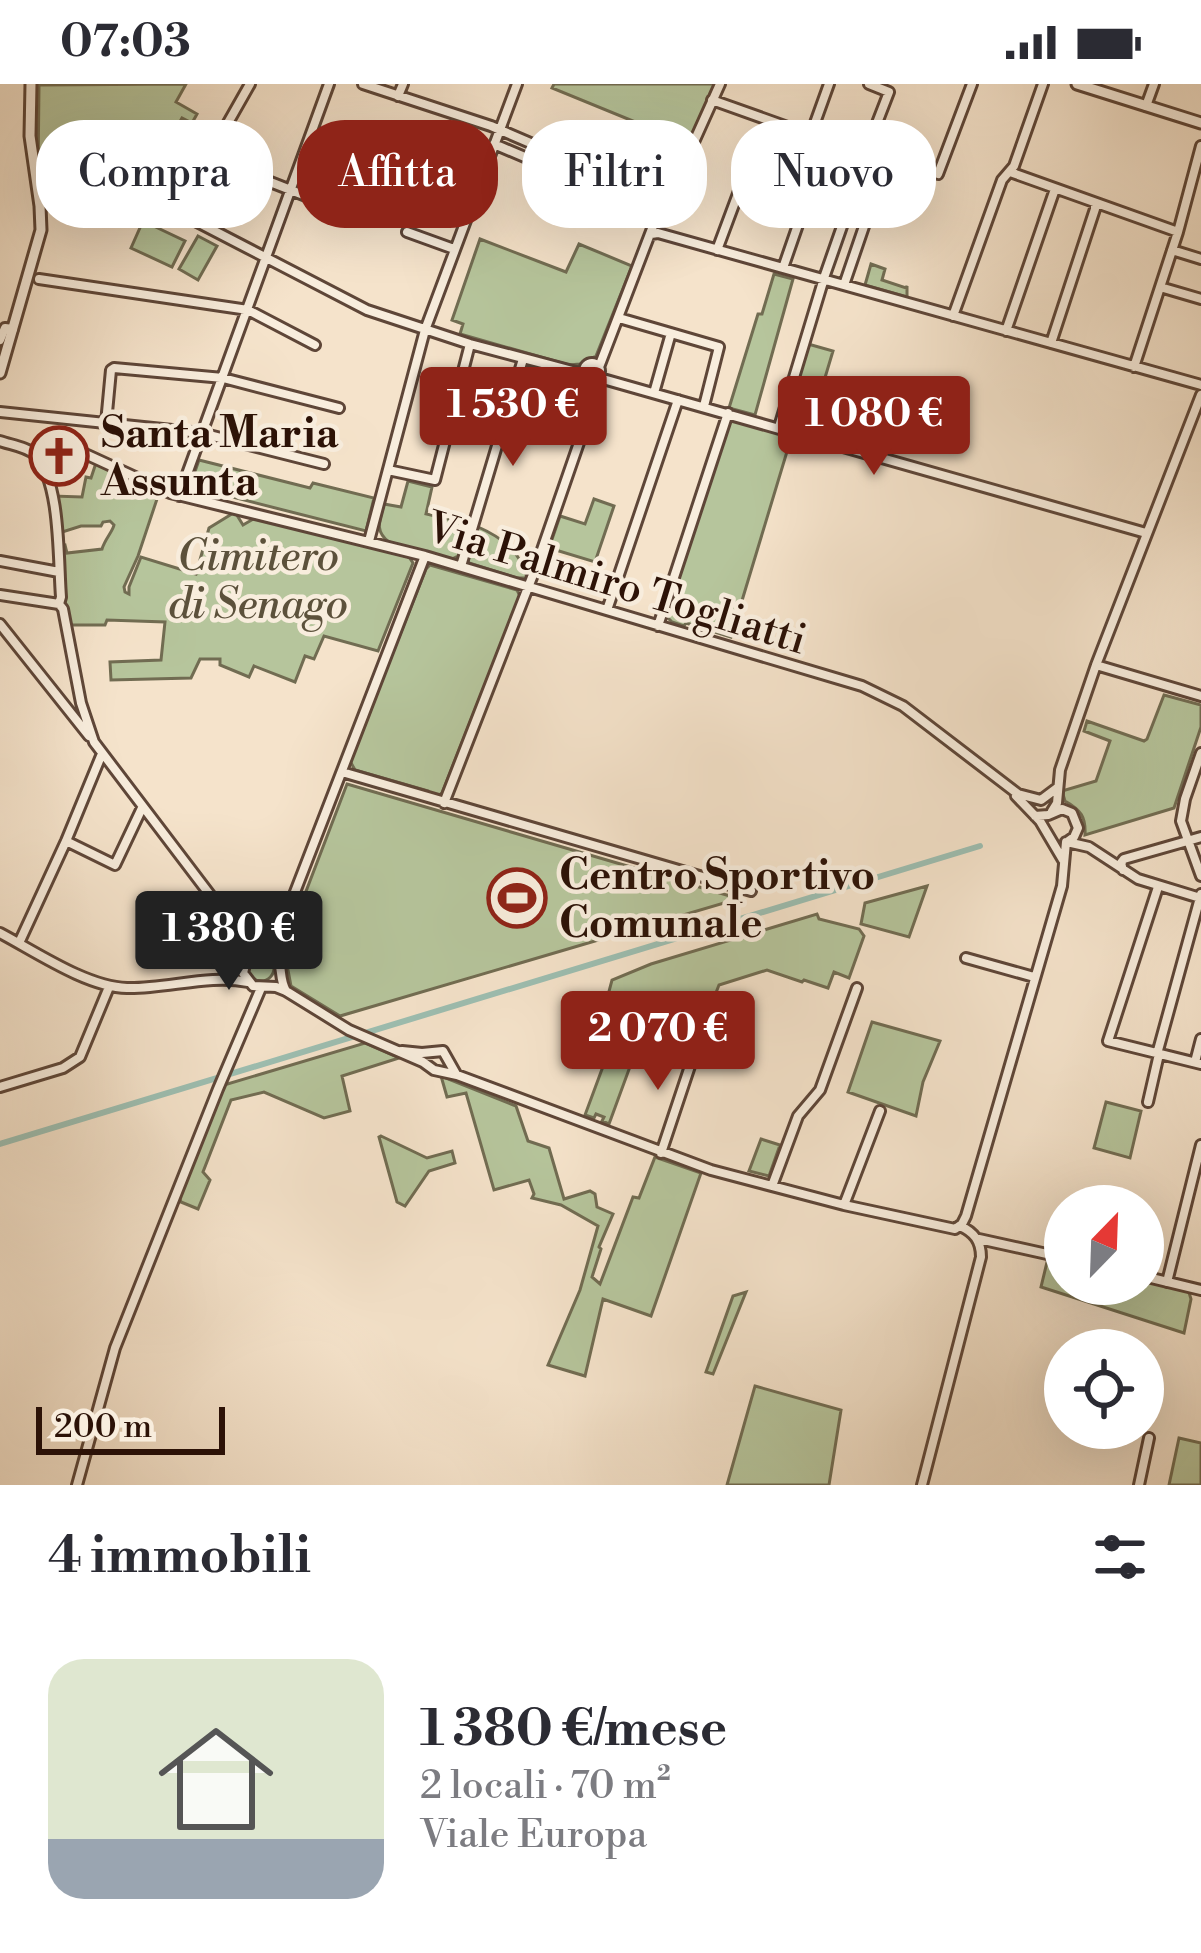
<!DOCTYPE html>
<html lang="it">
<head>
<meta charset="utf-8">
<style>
	body { margin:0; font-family:"Libre Bodoni",serif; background:#f2f2f3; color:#2b2b33; height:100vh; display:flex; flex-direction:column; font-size:45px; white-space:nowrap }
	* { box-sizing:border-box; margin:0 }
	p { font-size:39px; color:#7c7c81 }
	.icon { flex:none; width:66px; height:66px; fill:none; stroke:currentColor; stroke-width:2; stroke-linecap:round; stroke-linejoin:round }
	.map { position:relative; height:1401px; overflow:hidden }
	.side { display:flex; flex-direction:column; background:#fff; flex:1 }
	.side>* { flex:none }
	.guide { position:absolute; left:36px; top:36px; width:1131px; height:108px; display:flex; gap:24px }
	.needle { width:78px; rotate:23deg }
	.buttons { position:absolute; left:1044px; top:1101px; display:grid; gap:24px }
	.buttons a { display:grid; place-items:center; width:120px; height:120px; border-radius:50%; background:#fff; box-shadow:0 12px 48px #0002; font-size:60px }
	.scale { position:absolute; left:36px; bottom:30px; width:189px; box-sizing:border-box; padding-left:12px; border:6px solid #2c1207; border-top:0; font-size:33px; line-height:42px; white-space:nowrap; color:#2c1207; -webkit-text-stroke:9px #f8eddd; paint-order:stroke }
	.price { position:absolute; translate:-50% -102px; padding:0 27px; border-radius:12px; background:#8f2418; color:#fff; font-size:39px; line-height:78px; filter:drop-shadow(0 3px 6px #0008) }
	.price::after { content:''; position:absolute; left:50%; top:72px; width:36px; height:27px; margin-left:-18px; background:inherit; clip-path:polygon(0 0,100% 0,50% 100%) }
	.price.active { background:#222; color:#fff }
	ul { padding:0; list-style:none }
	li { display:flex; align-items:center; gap:36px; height:300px; padding:0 48px }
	li span { display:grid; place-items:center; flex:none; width:336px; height:240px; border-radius:36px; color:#555 }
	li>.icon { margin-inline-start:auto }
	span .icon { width:144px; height:144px; fill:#fffc; stroke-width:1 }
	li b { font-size:51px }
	h2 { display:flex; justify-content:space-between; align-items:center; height:144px; padding:0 48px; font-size:51px }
	.tag { padding:0 42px; border-radius:48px; background:#fff; box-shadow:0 12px 48px #0002; font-size:42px; line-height:108px }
	.tag.active { background:#8f2418; color:#fff }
	.status { display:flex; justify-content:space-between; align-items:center; height:84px; padding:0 60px; background:#fff; direction:ltr }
	.status svg { height:33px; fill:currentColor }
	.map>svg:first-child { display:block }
	.green { fill:#b6c59c; stroke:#716c52; stroke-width:3 }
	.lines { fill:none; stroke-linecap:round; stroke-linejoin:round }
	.canal { stroke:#9dbfb2; stroke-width:6 }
	.minor-casing { stroke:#5e4638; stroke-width:14 }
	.tertiary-casing { stroke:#5e4638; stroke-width:15 }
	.minor { stroke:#f8eddd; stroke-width:8 }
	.tertiary { stroke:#f8eddd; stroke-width:9 }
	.labels { text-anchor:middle; stroke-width:9; stroke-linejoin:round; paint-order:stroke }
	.poi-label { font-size:42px; font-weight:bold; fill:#2c1207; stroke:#f8eddd; text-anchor:start }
	.park-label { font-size:42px; font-style:italic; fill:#5c513b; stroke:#f8eddd }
	.street-label { font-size:42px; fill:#2c1207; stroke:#f8eddd }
</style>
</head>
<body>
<div class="status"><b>07:03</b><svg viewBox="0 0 49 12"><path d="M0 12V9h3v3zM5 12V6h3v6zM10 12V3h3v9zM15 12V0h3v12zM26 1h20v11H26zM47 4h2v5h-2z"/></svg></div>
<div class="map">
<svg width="1201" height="1401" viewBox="0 0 1201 1401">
	<rect width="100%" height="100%" fill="#f5e3cb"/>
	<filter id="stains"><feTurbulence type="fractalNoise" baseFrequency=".00167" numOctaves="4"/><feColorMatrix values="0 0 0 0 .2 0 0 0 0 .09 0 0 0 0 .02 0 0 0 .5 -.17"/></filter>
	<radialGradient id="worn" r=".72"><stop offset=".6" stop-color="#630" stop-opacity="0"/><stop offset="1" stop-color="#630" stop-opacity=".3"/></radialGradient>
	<!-- green -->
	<path class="green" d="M186,0L176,18L197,30L192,39L182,34L174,48L184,54L179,63L165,55L138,102L116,94L50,101L53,94L38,90L39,1Z
		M554,0H717L689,60L552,4Z
		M143,137L185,157L172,183L131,164Z
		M198,152L217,162L198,196L179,185Z
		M480,155L566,188L579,160L632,182L596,272L580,280L569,281L460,250L463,240L452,236Z
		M871,180L885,185L882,196L906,204L907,202V213L865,201Z
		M774,190L793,195L755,331L729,324L758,230H762Z
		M808,260L833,267L809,347L788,341L785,335Z
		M512,324L537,328L533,341L529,342L522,356L504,351Z
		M734,335L792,351L731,553L686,539L684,542L672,538L666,532L727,340Z
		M199,376L310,404L313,399L374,414L366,447L193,403L191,399Z
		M96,379L139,401L138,405L157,415L138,472L124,503L125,508L129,510V503L141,473L196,490L209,444L235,428L243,441L255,434L409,473L413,479L378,567L324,552L314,575L305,572L295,598L254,582L249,593L220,581V575H200L191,594L111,596L110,578L161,576L165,538L107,536L105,541H68L59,462L65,461L67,469L102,465C105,455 113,447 114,441L110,437L103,438L101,442H81L62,448L63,454L59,456L53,412L82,413L86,393L91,394Z
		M408,397L432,403L426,430L469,440L458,472L452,475L389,458C374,447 380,436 384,420L401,423Z
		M594,415L614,422L595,478L549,464L560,432L585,440Z
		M476,442C501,453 521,467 527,494H517L469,479L467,474Z
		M430,481L517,506L520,512L442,709L438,712H429L428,707L355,686L350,677L426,485Z
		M1164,611L1201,621V643L1174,724L1085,751C1086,733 1081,726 1065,717L1062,707L1096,697L1110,657L1084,647L1087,637L1144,657L1147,655Z
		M347,700L730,812L731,817L340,932L291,902L284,865Z
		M927,802L909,853L861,840L865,819Z
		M817,830L819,835L859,845L864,852L849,894L834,888L828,904L804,896L802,898L767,886L719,901L698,955L693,960L603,930L612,896L651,880Z
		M248 884a13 13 0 1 1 26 0a13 13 0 1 1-26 0Z
		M872,938L940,957L923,998L916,1032L848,1008Z
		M365,959L399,974L342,992L350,1027L324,1034L264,1008L231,1016L203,1088L210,1096L198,1125L181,1118L179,1113L224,1001Z
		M611,961L635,969L609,1040L602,1037L604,1033L596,1030L594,1034L585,1031Z
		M441,992L516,1022L528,1057L549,1064L564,1115L590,1107L595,1110L597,1123L613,1130L599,1163L601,1165L592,1193L600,1200L633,1113L639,1114L655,1073L701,1089L651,1232L603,1215L585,1292L548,1281L580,1206L598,1142L561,1121L532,1114L534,1110L529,1096L494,1106L466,1009L447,1013Z
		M1106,1018L1141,1027L1130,1074L1094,1064Z
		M381,1052L427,1074L452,1067L455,1079L429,1087L405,1122L397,1118L379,1053Z
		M761,1055L780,1061L769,1092L749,1087Z
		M1048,1174L1065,1178V1200H1143V1194L1188,1205L1191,1215L1184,1249L1041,1203Z
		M746,1208L713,1290L706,1288L733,1212Z
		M755,1302L841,1326L829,1401H727Z
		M1179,1354L1201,1359V1401H1169Z"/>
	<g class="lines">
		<!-- canal -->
		<path class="canal" d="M0,1060L980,762"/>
		<defs>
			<path id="minor" d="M363,0L491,42L663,116
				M398,12L403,0
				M712,16L886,78L844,201
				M1146,22L1154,0
				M811,50L829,0
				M494,60L588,100L594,87
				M865,70L889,8L869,0
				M209,74L357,132
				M1010,88L1178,148
				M938,90L972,0
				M39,106L120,98L367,226L470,260L584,290
				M178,127L250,0
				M407,148L454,165
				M651,150L658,149L1201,301
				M717,166L742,99
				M1172,166L1201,175
				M783,184L809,109
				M39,195L248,226L315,261
				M1160,203L1201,215
				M953,232L1002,96L1014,82L1043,0
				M619,234L719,263L704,322
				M1006,247L1055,105
				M0,256L5,244L13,245
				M1051,259L1095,125V120
				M584 287a8 8 0 1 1 16 0a8 8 0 1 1-16 0Z
				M599,283L663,116L671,109L720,0
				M1134,283L1178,148L1201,62
				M596,293L1146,449
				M654,309L671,249
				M0,328L201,349L324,380
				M106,339L111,286L114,284L223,294L339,324
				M779,343L825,191L867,71
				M0,357C11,361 28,363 35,371C61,397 58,476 61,513L59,520L63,525L81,619L94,658L242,853L256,866
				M81,368L170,409L425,472L862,602L903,622L1018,710L1041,716L1057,704
				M388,386L435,396L470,260
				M179,412L329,0
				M369,457L425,246L517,0
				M0,477L59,488
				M461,482L523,275
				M0,511L59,520
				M607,526L678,316
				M0,540L89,652
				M658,542L728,329
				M1096,581L1201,612
				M1201,669L1185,715L1181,737L1201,792
				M342,688L751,807
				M1016,712L1040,737L1063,776
				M444,719L536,483L591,324L596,296
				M1052,727L1057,719L1060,686L1096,581L1201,311
				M1035,732L1048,731L1062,725L1072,729L1078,744L1074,753L1067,758
				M66,757L115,781L142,724
				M1067,758L1089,763L1138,795L1200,814
				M1123,786L1121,779L1124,775L1201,753
				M1158,803L1108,957L1201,980
				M0,849C36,868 87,903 127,904C167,905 209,890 248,898
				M19,859L66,757L101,672
				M275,869L278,852L425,472
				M966,874L1034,893
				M286,907C278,893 284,882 275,871L260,865L247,872L243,889L253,902L276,903L286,907L349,946L423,978L434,986L457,991L711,1086L844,1121L955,1145L962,1140L966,1132L1062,802L1066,758
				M402,967L422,969L443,967L456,990
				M1157,970L1201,810
				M1195,978L1201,955
				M0,1003L63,984L80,973L109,903
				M1148,1018L1159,970
				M661,1069L696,964
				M772,1102L798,1032L820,1006L857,904
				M844,1121L880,1027
				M979,1155L1065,1174
				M1143,1192L1201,1206
				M1167,1198L1201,1061
				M77,1401L115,1264L218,1005L261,904
				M922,1401L981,1173C981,1157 974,1148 960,1142
				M1139,1401L1149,1354"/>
			<path id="tertiary" d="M1077,0L1201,39
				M0,289L41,146L40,122L30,52L31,0"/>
		</defs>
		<!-- minor casing -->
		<use href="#minor" class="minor-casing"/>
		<!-- tertiary casing -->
		<use href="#tertiary" class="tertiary-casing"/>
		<!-- minor -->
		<use href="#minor" class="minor"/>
		<!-- tertiary -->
		<use href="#tertiary" class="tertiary"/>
	</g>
	<!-- icons -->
	<defs>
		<symbol id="church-ring" viewBox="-11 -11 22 22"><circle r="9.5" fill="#f8eddd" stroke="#8f2418" stroke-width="1.5"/><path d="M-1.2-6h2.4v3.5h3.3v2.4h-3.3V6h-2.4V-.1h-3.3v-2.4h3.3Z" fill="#8f2418"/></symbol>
		<symbol id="stadium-ring" viewBox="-11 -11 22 22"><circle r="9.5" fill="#f8eddd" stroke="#8f2418" stroke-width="1.5"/><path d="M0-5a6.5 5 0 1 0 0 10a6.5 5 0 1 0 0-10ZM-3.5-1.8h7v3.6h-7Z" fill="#8f2418"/></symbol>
	</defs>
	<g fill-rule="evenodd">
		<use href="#church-ring" x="26" y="339" width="66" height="66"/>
		<use href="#stadium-ring" x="484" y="781" width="66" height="66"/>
	</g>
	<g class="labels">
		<!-- poi labels -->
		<g class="poi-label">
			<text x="101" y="363">Santa Maria<tspan x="101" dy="48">Assunta</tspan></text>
			<text x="559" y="805">Centro Sportivo<tspan x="559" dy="48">Comunale</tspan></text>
		</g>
		<!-- park labels -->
		<g class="park-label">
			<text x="258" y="486">Cimitero<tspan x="258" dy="48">di Senago</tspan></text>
		</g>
		<!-- street labels -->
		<g class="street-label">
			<text transform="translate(617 498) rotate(17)" y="15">Via Palmiro Togliatti</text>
		</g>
	</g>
	<rect width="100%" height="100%" filter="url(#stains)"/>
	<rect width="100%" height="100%" fill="url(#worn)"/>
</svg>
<div class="buttons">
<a><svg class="needle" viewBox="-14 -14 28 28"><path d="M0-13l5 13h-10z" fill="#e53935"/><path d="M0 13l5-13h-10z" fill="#7c7c81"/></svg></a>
<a><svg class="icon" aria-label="locate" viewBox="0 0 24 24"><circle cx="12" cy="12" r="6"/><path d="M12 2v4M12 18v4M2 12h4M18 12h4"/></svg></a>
</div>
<div class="scale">200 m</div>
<b class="price" style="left:513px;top:385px">1 530 €</b>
<b class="price" style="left:874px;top:394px">1 080 €</b>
<b class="price active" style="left:229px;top:909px">1 380 €</b>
<b class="price" style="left:658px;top:1009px">2 070 €</b>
<div class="guide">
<a class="tag">Compra</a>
<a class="tag active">Affitta</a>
<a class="tag">Filtri</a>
<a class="tag">Nuovo</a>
</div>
</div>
<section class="side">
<h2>4 immobili<svg class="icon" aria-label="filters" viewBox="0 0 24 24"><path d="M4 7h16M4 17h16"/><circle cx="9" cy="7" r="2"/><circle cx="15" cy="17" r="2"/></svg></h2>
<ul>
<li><span style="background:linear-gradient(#dfe7d0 75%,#9aa5b1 0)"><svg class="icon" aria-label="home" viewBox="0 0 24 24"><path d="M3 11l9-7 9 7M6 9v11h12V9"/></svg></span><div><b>1 380 €/mese</b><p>2 locali · 70 m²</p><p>Viale Europa</p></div></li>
</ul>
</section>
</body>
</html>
